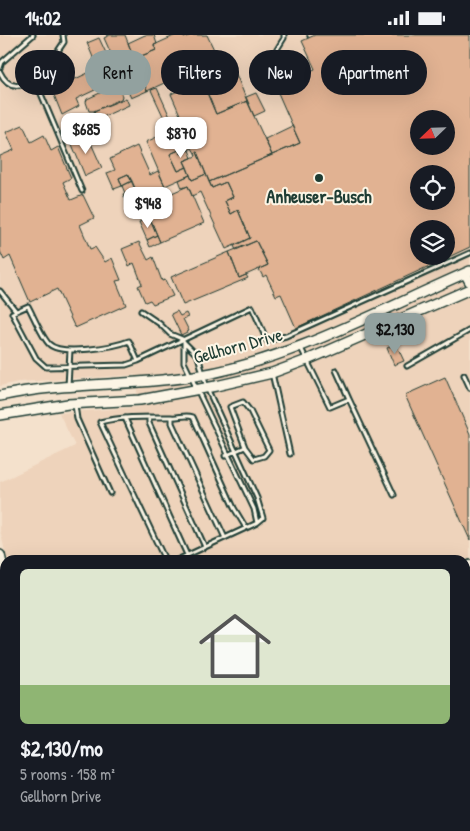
<!DOCTYPE html>
<html lang="en">
<head>
<meta charset="utf-8">
<style>
	body { margin:0; font-family:"Patrick Hand",sans-serif; background:#242831; color:#f1f3f6; height:100vh; display:flex; flex-direction:column; font-size:19px; white-space:nowrap }
	* { box-sizing:border-box; margin:0 }
	p { font-size:16px; color:#9ea1a6 }
	.icon { flex:none; width:28px; height:28px; fill:none; stroke:currentColor; stroke-width:2; stroke-linecap:round; stroke-linejoin:round }
	.map { position:relative; flex:1; overflow:hidden }
	.panel { position:absolute; left:0px; top:520px; width:470px; height:276px; display:flex; flex-direction:column; background:#171b24; border-radius:15px 15px 0 0; box-shadow:0 5px 20px #0002 }
	.panel>* { flex:none }
	.guide { position:absolute; left:15px; top:15px; width:440px; height:45px; display:flex; gap:10px }
	.needle { width:32px; rotate:247deg }
	.controls { position:absolute; left:410px; top:75px; display:grid; gap:10px }
	.controls a { display:grid; place-items:center; width:45px; height:45px; border-radius:50%; background:#171b24; box-shadow:0 5px 20px #0002; font-size:25px }
	.price { position:absolute; translate:-50% -42px; padding:0 11px; border-radius:10px; background:#fff; color:#222; font-size:16px; line-height:32px; filter:drop-shadow(0 1px 2px #0008) }
	.price::after { content:''; position:absolute; left:50%; top:30px; width:15px; height:11px; margin-left:-8px; background:inherit; clip-path:polygon(0 0,100% 0,50% 100%) }
	.price.on { background:#92a19f; color:#111 }
	ul { padding:0; list-style:none }
	li { display:grid; align-content:center; gap:10px; height:265px; padding:0 20px }
	li span { display:grid; place-items:center; height:155px; border-radius:8px; color:#555 }
	li>.icon { margin-inline-start:auto }
	span .icon { width:90px; height:90px; fill:#fffc; stroke-width:1 }
	li b { font-size:21px }
	.pill { padding:0 18px; border-radius:22px; background:#171b24; box-shadow:0 5px 20px #0002; font-size:18px; line-height:45px }
	.pill.on { background:#92a19f; color:#111 }
	.status { display:flex; justify-content:space-between; align-items:center; height:35px; padding:0 25px; background:#171b24; direction:ltr }
	.status svg { height:14px; fill:currentColor }
	.map>svg:first-child { display:block }
	.built { fill:#eed3bb; fill-rule:evenodd }
	.building { fill:#e1b292; stroke:#1f3d34; fill-rule:evenodd }
	.lines { fill:none; stroke-linecap:round; stroke-linejoin:round }
	.lane-casing { stroke:#1f3d34; stroke-width:7 }
	.street-casing { stroke:#1f3d34; stroke-width:10 }
	.secondary-casing { stroke:#1f3d34; stroke-width:12 }
	.highway-casing { stroke:#1f3d34; stroke-width:15 }
	.lane { stroke:#fcf5e5; stroke-width:3 }
	.street { stroke:#fcf5e5; stroke-width:6 }
	.secondary { stroke:#fcf5e5; stroke-width:9 }
	.highway { stroke:#fae180; stroke-width:11 }
	.rail { stroke:#1f3d34; stroke-width:2; stroke-dasharray:8 4; stroke-linecap:butt }
	.poi-dot { fill:#1f3d34; stroke:#fcf5e5; stroke-width:2 }
	.labels { text-anchor:middle; stroke-width:4; stroke-linejoin:round; paint-order:stroke }
	.poi-label { font-size:18px; font-weight:bold; fill:#1f3d34; stroke:#fcf5e5 }
	.street-label { font-size:18px; fill:#1f3d34; stroke:#fcf5e5 }
</style>
</head>
<body>
<div class="status"><b>14:02</b><svg viewBox="0 0 49 12"><path d="M0 12V9h3v3zM5 12V6h3v6zM10 12V3h3v9zM15 12V0h3v12zM26 1h20v11H26zM47 4h2v5h-2z"/></svg></div>
<div class="map">
<svg width="470" height="796" viewBox="0 0 470 796">
	<rect width="100%" height="100%" fill="#f4e1cc"/>
	<filter id="ink" filterUnits="userSpaceOnUse"><feTurbulence type="fractalNoise" baseFrequency=".02" numOctaves="2"/><feDisplacementMap in="SourceGraphic" scale="10" xChannelSelector="R" yChannelSelector="G"/><feConvolveMatrix kernelMatrix="1 2 1 2 8 2 1 2 1" color-interpolation-filters="sRGB"/></filter>
	<g filter="url(#ink)">
		<!-- built -->
		<path class="built" d="M0,0H470V796H69L68,791H465V525H7L0,495V447L75,411L59,378L139,372L135,340L18,347L0,351ZM419,84H446V111H419ZM419,139H446V166H419ZM419,194H446V221H419Z"/>
		<!-- building -->
		<path class="building" d="M110,0H125L147,56L131,63L104,3Z
			M145,0H154L157,9L154,10L156,15L134,24L128,8Z
			M176,0H183L184,3L191,0H207L218,23L147,56L134,24L156,15L154,10Z
			M315,0H470V212L296,293L281,259L276,261L266,240L263,242L259,234L268,230L256,206L236,215L234,211L250,203L238,175L231,179L225,166L233,162L226,147L212,153L209,147L300,108L275,51L315,34L302,6ZM419,84H446V111H419ZM419,139H446V166H419ZM419,194H446V221H419Z
			M99,3L112,31L102,36L103,38L100,39L87,8Z
			M116,29L120,40L107,47L102,36Z
			M88,38L95,55L76,64L79,71L62,80L52,55Z
			M103,38L107,47L108,46L111,51L101,56L95,42Z
			M236,39L247,66L216,79L205,53Z
			M120,40L123,45L111,51L108,46Z
			M202,45L216,79L247,66L272,120L209,147L197,117L195,118L192,113L181,119L170,96L184,89L171,59Z
			M115,51H118L122,61L121,64L94,76H89L86,67L87,64Z
			M157,53L175,93L170,96L151,55Z
			M256,58L265,76L254,81L246,62Z
			M126,63L129,70L98,84L94,76Z
			M23,90L31,107L44,100L51,116L58,112L71,143L63,147L71,165L83,160L94,183L80,190L90,214L95,212L105,227L112,223L121,245L116,246L126,270L75,293L57,254L30,267L10,221L4,225L0,216V121L14,115L6,97Z
			M292,91L300,108L272,120L265,104Z
			M170,96L179,115L170,119L178,136L187,132L190,140L165,151L146,107Z
			M87,99L102,133L85,141L71,107Z
			M137,111L150,140L158,136L165,151L139,163L128,139L119,143L122,151L114,154L107,138L115,135L110,124Z
			M179,115L181,119L189,115L192,123L184,126L187,132L178,136L170,119Z
			M197,117L206,139L192,145L184,126L196,121L195,118Z
			M128,139L132,146L122,151L119,143Z
			M206,139L212,153L226,147L233,162L225,166L231,179L238,175L250,203L226,214L200,157L192,161L188,151L182,153L179,145L190,140L192,145Z
			M132,146L139,163L134,165L130,156L125,158L122,151Z
			M188,151L204,188L160,207L144,170Z
			M130,156L134,165L127,168L123,159Z
			M150,183L157,200L147,205L139,187Z
			M157,200L160,207L150,212L147,205Z
			M256,206L268,230L239,243L229,217Z
			M139,207L148,225L153,222L162,246L165,245L173,261L153,269L150,265L145,267L138,251L142,249L134,228L129,231L122,214Z
			M229,217L239,243L246,240L248,243L183,270L171,242Z
			M177,276L180,281L186,278L188,282L183,284L189,296L181,300L171,279Z
			M396,309L404,326L394,330L387,313Z
			M445,342L470,399V505L405,360Z
			M470,573V626H465V576Z
			M470,719V746L465,749V722Z
			M130,791H203L205,796H132Z
			M275,791H293L295,796H264Z
			M305,791H326L328,796H307Z
			M338,791H415L417,796H341Z
			M437,791H448L450,796H429Z"/>
		<g class="lines">
			<defs>
				<path id="lane" d="M63,0L64,7L56,19L43,25L37,35L36,47L82,156
					M258,29L273,21L284,3V0
					M0,33L2,27L33,0
					M0,37C9,56 21,51 36,45
					M0,256L16,276
					M141,276L160,289L170,299L182,304
					M300,311L330,372L349,364L394,460
					M138,326L129,306C114,312 61,321 49,309C42,302 33,280 28,271L12,278L36,323L46,332L126,330L138,326L252,272L267,306L286,301L470,218
					M407,331L470,295
					M336,335L349,364
					M272,338L290,419
					M464,340L470,353
					M68,351L70,315
					M75,370L77,384L110,458
					M149,382V388L205,512
					M125,383L187,520
					M172,383V388L225,503
					M225,421L245,412L230,372L243,367L250,376L269,415L264,421L254,424L245,412
					M165,525L100,387C123,381 148,382 171,382C179,383 185,379 193,382L234,473L246,493
					M177,525L257,488L254,474L184,327V307L198,321L207,353L257,463L263,483L257,488
					M465,640L470,642
					M91,791L93,796
					M208,791L210,796
					M253,791L256,796
					M300,791L302,796
					M335,791L337,796
					M421,791L424,796"/>
				<path id="street" d="M465,532L470,529"/>
				<path id="secondary" d="M465,238L470,247
					M0,361C66,346 134,352 201,340C293,324 384,273 470,236
					M0,380L68,369L140,365L216,351L272,338L307,325L470,254
					M0,520L5,542
					M59,791L60,796"/>
				<path id="highway" d="M0,561L5,591
					M0,651L5,672
					M0,782L3,796
					M32,791L33,796"/>
			</defs>
			<!-- lane casing -->
			<use href="#lane" class="lane-casing"/>
			<!-- street casing -->
			<use href="#street" class="street-casing"/>
			<!-- secondary casing -->
			<use href="#secondary" class="secondary-casing"/>
			<!-- highway casing -->
			<use href="#highway" class="highway-casing"/>
			<!-- lane -->
			<use href="#lane" class="lane"/>
			<!-- street -->
			<use href="#street" class="street"/>
			<!-- secondary -->
			<use href="#secondary" class="secondary"/>
			<!-- highway -->
			<use href="#highway" class="highway"/>
			<!-- rail -->
			<path class="rail" d="M108,0V1
				M307,0L308,3"/>
		</g>
	</g>
	<!-- markers -->
	<circle class="poi-dot" cx="319" cy="143" r="5"/>
	<g class="labels">
		<!-- poi labels -->
		<g class="poi-label">
			<text x="319" y="168">Anheuser-Busch</text>
		</g>
		<!-- street labels -->
		<g class="street-label">
			<text transform="translate(238 311) rotate(-15)" y="6">Gellhorn Drive</text>
		</g>
	</g>
</svg>
<div class="controls">
<a><svg class="needle" viewBox="-14 -14 28 28"><path d="M0-13l5 13h-10z" fill="#e53935"/><path d="M0 13l5-13h-10z" fill="#9ea1a6"/></svg></a>
<a><svg class="icon" aria-label="locate" viewBox="0 0 24 24"><circle cx="12" cy="12" r="6"/><path d="M12 2v4M12 18v4M2 12h4M18 12h4"/></svg></a>
<a><svg class="icon" aria-label="layers" viewBox="0 0 24 24"><path d="M12 4l9 5-9 5-9-5zM3 14l9 5 9-5"/></svg></a>
</div>
<b class="price" style="left:86px;top:120px">$685</b>
<b class="price" style="left:181px;top:124px">$870</b>
<b class="price" style="left:148px;top:194px">$948</b>
<b class="price on" style="left:395px;top:320px">$2,130</b>
<div class="guide">
<a class="pill">Buy</a>
<a class="pill on">Rent</a>
<a class="pill">Filters</a>
<a class="pill">New</a>
<a class="pill">Apartment</a>
</div>
<section class="panel">
<ul>
<li><span style="background:linear-gradient(#dfe7d0 75%,#8fb573 0)"><svg class="icon" aria-label="home" viewBox="0 0 24 24"><path d="M3 11l9-7 9 7M6 9v11h12V9"/></svg></span><div><b>$2,130/mo</b><p>5 rooms · 158 m²</p><p>Gellhorn Drive</p></div></li>
</ul>
</section>
</div>
</body>
</html>
